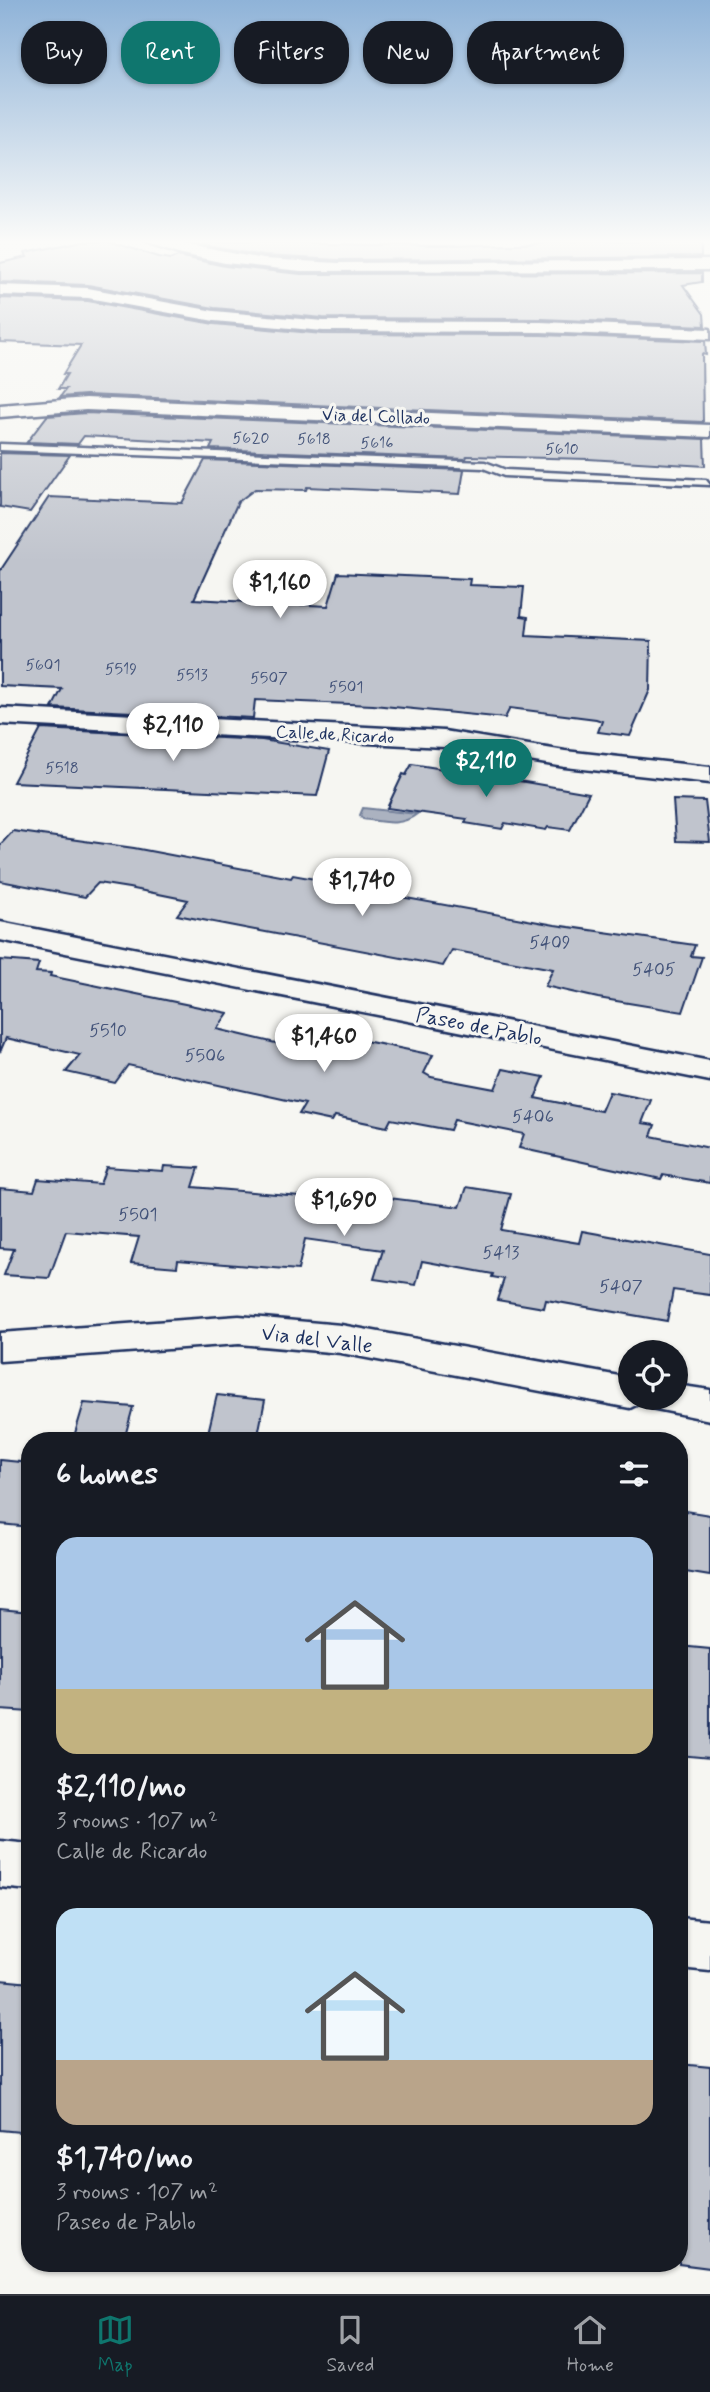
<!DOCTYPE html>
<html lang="en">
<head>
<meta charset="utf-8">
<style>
	body { margin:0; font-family:Mynerve,sans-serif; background:#242831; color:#f1f3f6; height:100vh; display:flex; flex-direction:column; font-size:26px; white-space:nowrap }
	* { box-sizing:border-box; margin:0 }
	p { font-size:23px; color:#9ea1a6 }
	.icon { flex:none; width:38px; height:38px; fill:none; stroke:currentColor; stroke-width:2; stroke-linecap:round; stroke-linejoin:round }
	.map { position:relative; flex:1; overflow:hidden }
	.panel { position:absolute; left:21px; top:1432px; width:667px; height:840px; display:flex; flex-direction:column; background:#171b24; border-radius:28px; box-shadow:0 2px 5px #0004 }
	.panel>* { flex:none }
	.top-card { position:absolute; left:21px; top:21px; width:668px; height:63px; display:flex; gap:14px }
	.buttons { position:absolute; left:618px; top:1340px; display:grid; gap:14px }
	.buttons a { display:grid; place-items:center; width:70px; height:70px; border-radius:50%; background:#171b24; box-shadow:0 2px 5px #0004; font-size:35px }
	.price { position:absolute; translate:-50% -60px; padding:0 16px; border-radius:24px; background:#fff; color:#222; font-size:23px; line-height:46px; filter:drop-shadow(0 2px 4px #0008) }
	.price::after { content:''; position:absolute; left:50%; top:42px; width:21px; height:16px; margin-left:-10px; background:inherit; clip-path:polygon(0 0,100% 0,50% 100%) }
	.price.current { background:#0f766e; color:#fff }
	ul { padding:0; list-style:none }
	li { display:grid; align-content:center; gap:14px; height:371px; padding:0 35px }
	li span { display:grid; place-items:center; height:217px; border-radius:21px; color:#555 }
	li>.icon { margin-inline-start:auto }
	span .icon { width:126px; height:126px; fill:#fffc; stroke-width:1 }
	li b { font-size:30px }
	h2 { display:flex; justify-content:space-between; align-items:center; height:84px; padding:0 35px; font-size:30px }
	.pill { padding:0 24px; border-radius:28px; background:#171b24; box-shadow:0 2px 5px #0004; font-size:24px; line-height:63px }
	.pill.current { background:#0f766e; color:#fff }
	.tabs { display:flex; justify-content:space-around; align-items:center; height:98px; border-top:2px solid #363941; background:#171b24; font-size:19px; color:#9ea1a6 }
	.tabs a { display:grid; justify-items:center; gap:4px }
	.tabs .current { color:#0f766e }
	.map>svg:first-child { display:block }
	.water { fill:#abb2c0; stroke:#717e99; stroke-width:2 }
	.building { fill:#c0c4cd; stroke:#1b2f5e; stroke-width:2 }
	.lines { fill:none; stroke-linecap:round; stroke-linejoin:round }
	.service-casing { stroke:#1b2f5e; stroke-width:5 }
	.minor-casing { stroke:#1b2f5e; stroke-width:5 }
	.service { fill:#f6f6f2; fill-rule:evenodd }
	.minor { fill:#f6f6f2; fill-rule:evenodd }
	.labels { text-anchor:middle; stroke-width:6; stroke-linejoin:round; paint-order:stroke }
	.far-number-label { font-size:16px; fill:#44547a }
	.far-street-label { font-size:18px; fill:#1b2f5e; stroke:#f6f6f2 }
	.number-label { font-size:18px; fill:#44547a }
	.street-label { font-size:21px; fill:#1b2f5e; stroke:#f6f6f2 }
</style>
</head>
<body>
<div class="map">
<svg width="710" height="2294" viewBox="0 0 710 2294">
	<rect width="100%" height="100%" fill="#f6f6f2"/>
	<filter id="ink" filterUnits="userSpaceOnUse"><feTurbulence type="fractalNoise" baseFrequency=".0143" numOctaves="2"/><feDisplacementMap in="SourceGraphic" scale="14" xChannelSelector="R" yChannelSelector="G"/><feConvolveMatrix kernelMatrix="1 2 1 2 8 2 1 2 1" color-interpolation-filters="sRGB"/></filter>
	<g filter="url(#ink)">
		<!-- water -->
		<path class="water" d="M363,808L417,814C401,827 383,822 363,819L360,815Z"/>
		<!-- building -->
		<path class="building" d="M108,241L159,257L171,259L178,256L225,266L301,274L702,273V282L683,285L704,314L705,326L541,319L323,318L214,308L88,285L0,282V263L27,257L25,253L83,241Z
			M614,241L691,243L701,245V257L339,260L263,256L202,245L207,242L447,246Z
			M0,298L88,301L214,324L323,334L541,335L705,341L706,355L702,354L703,422L86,395L60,397L66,389H58L67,374H63L81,345L0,342Z
			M86,413L704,439L705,466L588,459L467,456L466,459L210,449L213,443L84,436L78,444L27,442L47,416Z
			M0,453L70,455L30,512L0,507Z
			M205,460L464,470L460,494L307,487L306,490L255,489L238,502L194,599L328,606L338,573L470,579L469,585L524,587L521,616L528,617L526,635L651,641L650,690L630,736L598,732L602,721L596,719L510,708L505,718L373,705L255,700L253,718L52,708L62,689L0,686V571L49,497L182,503Z
			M41,729L262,740L329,751L317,796L13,782Z
			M412,764L531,783L589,793L570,830L548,827L546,830L505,823L502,829L465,823L467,819L387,808L403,774L406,775Z
			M673,800L705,801L710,842L676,841Z
			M13,831L134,848L291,878L293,875L337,883L335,887L399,899L401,897L555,925L695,945L691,956L702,957L683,1012L598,998L545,986L553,969L452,950L443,966L177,915L188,900L129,888L98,883L85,897L0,881V845Z
			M0,960L39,963L36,972L51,973L50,976L228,1013L217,1029L284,1045L326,1053L336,1035L433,1055L424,1073L431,1077L495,1089L503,1069L544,1077L535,1098L601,1111L609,1092L651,1100L642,1123L655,1125L651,1136L710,1148V1183L663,1175L661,1179L519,1148L524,1134L454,1120L450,1130L391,1119L387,1127L335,1116L332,1121L299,1114L305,1104L128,1065L115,1083L66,1072L80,1055L6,1038L0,1052Z
			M164,1166L199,1168L193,1187L348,1200L350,1193L460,1207L467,1187L511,1194L501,1230L579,1243L582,1231L710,1254V1295L673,1290L667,1321L546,1300L544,1308L497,1300L504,1279L492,1277L493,1274L422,1261L416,1285L374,1279L383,1250L305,1239L298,1270L178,1260L177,1267L131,1263L139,1237L66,1231L49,1278L4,1275L14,1249L0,1248V1188L34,1191L38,1179L100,1184L106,1167L163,1171Z
			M217,1395L265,1400L257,1440H211L213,1434L208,1433Z
			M84,1403L133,1407L124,1440H73Z
			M0,1460L30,1463V1527L0,1524Z
			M679,1510L710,1515V1576L679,1571Z
			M0,1609L30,1612V1712L0,1710Z
			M679,1646L710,1649V1758L679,1755Z
			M0,1980L30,1983V2133L0,2130Z
			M679,2064L710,2067V2268L679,2264Z"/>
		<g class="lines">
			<defs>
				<path id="service" d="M0,444L485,462L506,470L706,480L710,485L504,476L483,468L0,450Z"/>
				<path id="minor" d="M143,241H168L263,259L339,263L710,260V270L301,271L225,263L182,254Z
					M0,285L88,288L214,311L323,321L541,322L710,329V339L541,332L323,331L214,321L88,298L0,295Z
					M86,398L710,425V437L86,410L0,417V405Z
					M0,708L444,731L565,751L710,767V783L565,767L444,747L0,724Z
					M0,922L710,1061V1081L0,940Z
					M239,1316L341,1325L630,1378V1398H676V1385L710,1390V1420L651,1408L646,1400L630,1408L341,1353L239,1344L0,1361V1333Z
					M0,1841L30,1844V1890L0,1887Z
					M679,1918L710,1921V1971L679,1968Z"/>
			</defs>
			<!-- service casing -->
			<use href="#service" class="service-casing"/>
			<!-- minor casing -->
			<use href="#minor" class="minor-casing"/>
			<!-- service -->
			<use href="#service" class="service"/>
			<!-- minor -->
			<use href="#minor" class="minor"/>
		</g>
	</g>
	<!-- sky -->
	<linearGradient id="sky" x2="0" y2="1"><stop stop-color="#8fb3d8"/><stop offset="0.43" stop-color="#fbfbf9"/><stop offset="1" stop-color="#fbfbf9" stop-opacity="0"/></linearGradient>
	<rect width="710" height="562" fill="url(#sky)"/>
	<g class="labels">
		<!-- far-number labels -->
		<g class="far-number-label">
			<text x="251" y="443">5620</text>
			<text x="314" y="444">5618</text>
			<text x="377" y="448">5616</text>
			<text x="562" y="454">5610</text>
			<text x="43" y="670">5601</text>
			<text x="121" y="674">5519</text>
			<text x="192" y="680">5513</text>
			<text x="269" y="683">5507</text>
			<text x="346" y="692">5501</text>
			<text x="62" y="773">5518</text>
		</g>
		<!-- far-street labels -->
		<g class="far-street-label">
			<text transform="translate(376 416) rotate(2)" y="6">Via del Collado</text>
			<text transform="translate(335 734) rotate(3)" y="6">Calle de Ricardo</text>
		</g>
		<!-- number labels -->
		<g class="number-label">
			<text x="550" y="948">5409</text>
			<text x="654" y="975">5405</text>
			<text x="108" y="1036">5510</text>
			<text x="205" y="1061">5506</text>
			<text x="533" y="1122">5406</text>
			<text x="138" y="1220">5501</text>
			<text x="501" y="1258">5413</text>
			<text x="621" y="1292">5407</text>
		</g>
		<!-- street labels -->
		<g class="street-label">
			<text transform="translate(479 1026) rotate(11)" y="7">Paseo de Pablo</text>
			<text transform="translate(317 1339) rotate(7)" y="7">Via del Valle</text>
		</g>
	</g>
</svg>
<div class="buttons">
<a><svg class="icon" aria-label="locate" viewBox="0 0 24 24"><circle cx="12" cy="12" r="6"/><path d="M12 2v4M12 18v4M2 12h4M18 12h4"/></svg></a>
</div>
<b class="price" style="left:280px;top:620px">$1,160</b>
<b class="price" style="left:173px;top:763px">$2,110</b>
<b class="price current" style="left:486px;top:799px">$2,110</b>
<b class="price" style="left:362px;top:918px">$1,740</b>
<b class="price" style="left:324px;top:1074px">$1,460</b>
<b class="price" style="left:344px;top:1238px">$1,690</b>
<div class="top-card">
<a class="pill">Buy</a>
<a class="pill current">Rent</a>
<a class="pill">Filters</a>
<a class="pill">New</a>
<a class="pill">Apartment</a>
</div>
<section class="panel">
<h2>6 homes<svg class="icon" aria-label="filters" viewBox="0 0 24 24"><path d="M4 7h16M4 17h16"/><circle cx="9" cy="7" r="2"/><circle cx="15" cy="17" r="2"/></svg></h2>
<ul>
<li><span style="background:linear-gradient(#a9c7e8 70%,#c2b280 0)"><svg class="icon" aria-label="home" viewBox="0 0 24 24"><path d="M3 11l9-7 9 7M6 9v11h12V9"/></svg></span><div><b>$2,110/mo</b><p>3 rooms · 107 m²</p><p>Calle de Ricardo</p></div></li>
<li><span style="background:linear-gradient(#bfe0f5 70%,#b9a48a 0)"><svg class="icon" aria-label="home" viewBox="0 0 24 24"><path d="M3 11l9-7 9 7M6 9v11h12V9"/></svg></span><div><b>$1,740/mo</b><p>3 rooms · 107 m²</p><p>Paseo de Pablo</p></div></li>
</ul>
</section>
</div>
<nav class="tabs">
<a class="current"><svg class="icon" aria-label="map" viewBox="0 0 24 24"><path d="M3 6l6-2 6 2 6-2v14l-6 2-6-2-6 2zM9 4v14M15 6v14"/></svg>Map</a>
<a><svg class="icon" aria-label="saved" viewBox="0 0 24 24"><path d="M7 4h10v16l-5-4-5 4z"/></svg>Saved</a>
<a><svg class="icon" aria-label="home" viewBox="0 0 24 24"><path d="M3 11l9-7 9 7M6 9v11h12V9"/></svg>Home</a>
</nav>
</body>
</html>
